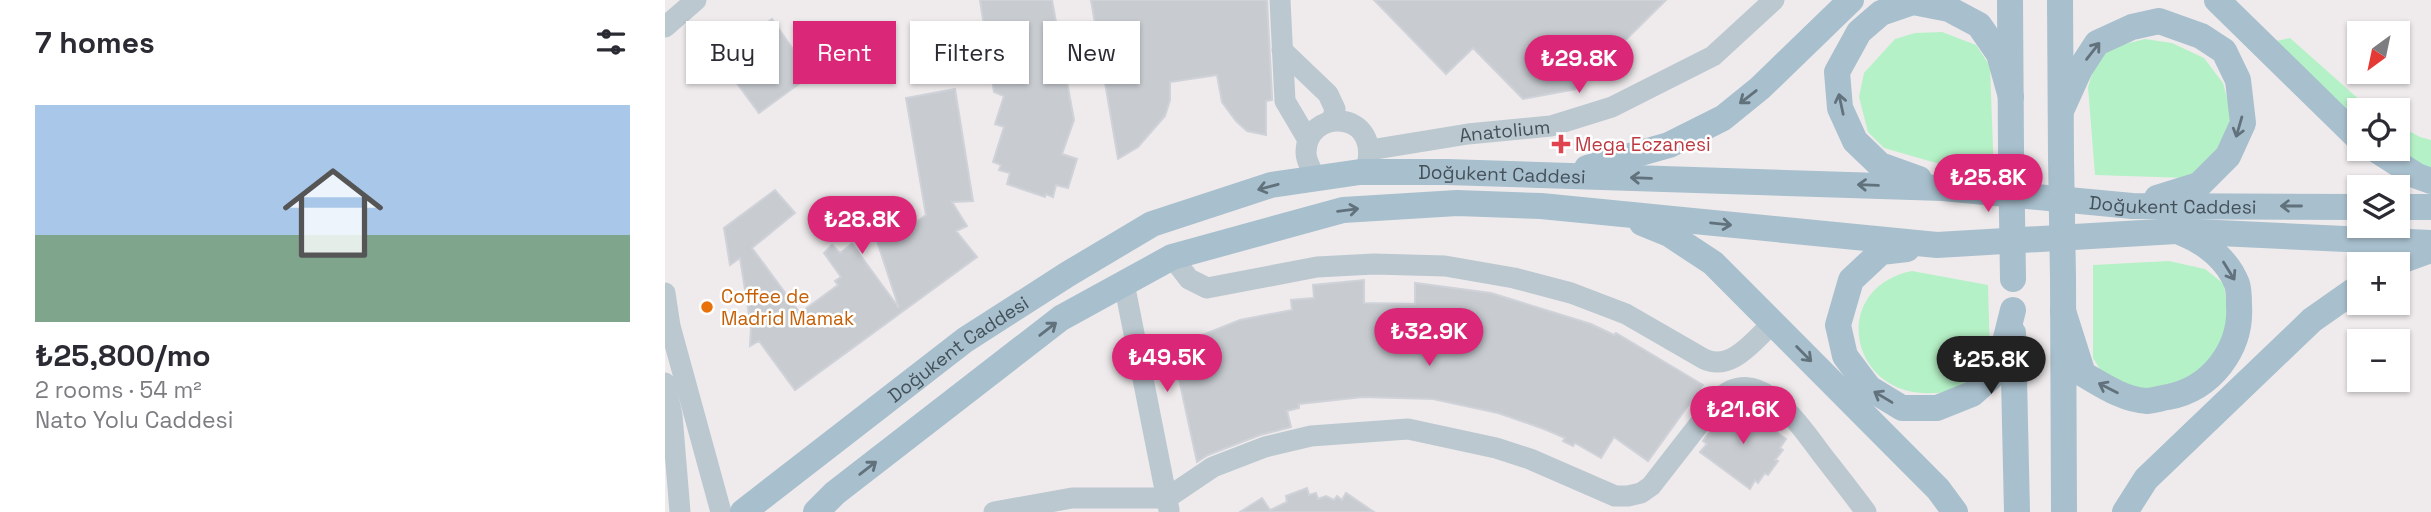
<!DOCTYPE html>
<html lang="en">
<head>
<meta charset="utf-8">
<style>
	body { margin:0; font-family:"Space Grotesk",sans-serif; background:#f2f2f3; color:#2b2b33; height:100vh; display:flex; flex-direction:column; font-size:26px; white-space:nowrap }
	* { box-sizing:border-box; margin:0 }
	p { font-size:23px; color:#7c7c81 }
	.icon { flex:none; width:38px; height:38px; fill:none; stroke:currentColor; stroke-width:2; stroke-linecap:round; stroke-linejoin:round }
	.map { position:relative; flex:1; overflow:hidden }
	.details { display:flex; flex-direction:column; background:#fff; width:665px }
	.details>* { flex:none }
	.top-card { position:absolute; left:21px; top:21px; width:665px; height:63px; display:flex; gap:14px }
	.needle { width:46px; rotate:213deg }
	.fabs { position:absolute; left:1682px; top:21px; display:grid; gap:14px }
	.fabs a { display:grid; place-items:center; width:63px; height:63px; border-radius:0px; background:#fff; box-shadow:0 2px 5px #0004; font-size:35px }
	.price { position:absolute; translate:-50% -60px; padding:0 16px; border-radius:24px; background:#db2777; color:#fff; font-size:23px; line-height:46px; filter:drop-shadow(0 2px 4px #0008) }
	.price::after { content:''; position:absolute; left:50%; top:42px; width:21px; height:16px; margin-left:-10px; background:inherit; clip-path:polygon(0 0,100% 0,50% 100%) }
	.price.on { background:#222; color:#fff }
	ul { padding:0; list-style:none }
	li { display:grid; align-content:center; gap:14px; height:371px; padding:0 35px }
	li+li { border-top:2px solid #e1e1e2 }
	li span { display:grid; place-items:center; height:217px; border-radius:0px; color:#555 }
	li>.icon { margin-inline-start:auto }
	span .icon { width:126px; height:126px; fill:#fffc; stroke-width:1 }
	li b { font-size:30px }
	h2 { display:flex; justify-content:space-between; align-items:center; height:84px; padding:0 35px; font-size:30px }
	.pill { padding:0 24px; border-radius:0px; background:#fff; box-shadow:0 2px 5px #0004; font-size:24px; line-height:63px }
	.pill.on { background:#db2777; color:#fff }
	main { display:flex; flex:1; min-height:0 }
	.map>svg:first-child { display:block }
	.green { fill:#b5f1c6 }
	.building { fill:#c8ccd1; stroke:#cfd2d8; stroke-width:2 }
	.lines { fill:none; stroke-linecap:round; stroke-linejoin:round }
	.minor { stroke:#bbc8d0; stroke-width:21 }
	.major { stroke:#a8bfcd; stroke-width:26 }
	.major-bridge { stroke:#a8bfcd; stroke-width:26 }
	.oneway { stroke:#61727c }
	.health-dot { fill:#e0444e; stroke:#fff; stroke-width:2.5 }
	.food-dot { fill:#e8710a; stroke:#fff; stroke-width:2.5 }
	.labels { text-anchor:middle; stroke-width:5; stroke-linejoin:round; paint-order:stroke }
	.street-label { font-size:19px; fill:#43515a; stroke:#fff }
	.health-label { font-size:19px; fill:#be3a42; stroke:#fff; text-anchor:start }
	.food-label { font-size:19px; fill:#c56008; stroke:#fff; text-anchor:start }
</style>
</head>
<body>
<main>
<section class="details">
<h2>7 homes<svg class="icon" aria-label="filters" viewBox="0 0 24 24"><path d="M4 7h16M4 17h16"/><circle cx="9" cy="7" r="2"/><circle cx="15" cy="17" r="2"/></svg></h2>
<ul>
<li><span style="background:linear-gradient(#a9c7e8 60%,#7fa58c 0)"><svg class="icon" aria-label="home" viewBox="0 0 24 24"><path d="M3 11l9-7 9 7M6 9v11h12V9"/></svg></span><div><b>₺25,800/mo</b><p>2 rooms · 54 m²</p><p>Nato Yolu Caddesi</p></div></li>
</ul>
</section>
<div class="map">
<svg width="1766" height="512" viewBox="0 0 1766 512">
	<rect width="100%" height="100%" fill="#efebec"/>
	<!-- green -->
	<path class="green" d="M1277,32L1311,45L1325,66L1329,175L1278,165L1219,148L1203,132L1194,97L1199,73L1230,39L1250,33Z
		M1625,38L1706,110H1694V139L1596,44Z
		M1480,39L1507,43L1539,58L1558,83L1566,113L1561,141L1540,168L1522,178L1430,175L1423,87L1432,58L1452,46Z
		M1733,125L1755,137L1766,140V181L1732,149Z
		M1504,261L1540,269L1559,284L1563,315L1557,351L1542,371L1480,393L1441,379L1428,358V265Z
		M1247,271L1323,285L1325,357C1318,366 1310,379 1300,386C1293,391 1278,393 1269,393C1184,399 1163,288 1247,271Z"/>
	<!-- building -->
	<path class="building" d="M315,0H387L409,120L397,154L412,159L403,188L391,185L388,197L381,194L380,197L342,184L345,173L334,170L336,165L328,162L339,127L330,124L339,96L329,92Z
		M426,0H602L607,96V100L601,101V135L582,131L571,121L557,102L552,75L505,82V100L500,116L473,147L453,159Z
		M709,0H1001L911,89L858,99L808,48L781,74Z
		M107,19L146,75L94,113L54,59Z
		M290,89L308,201L287,202L302,226L291,231L312,257L130,390L94,341L85,346L86,327L75,258L65,265L59,228L110,190L130,213L87,248L135,313L173,285L170,281L176,277L159,253L167,245L175,253L187,244L234,308L212,241L223,232L229,238L261,215L241,98Z
		M699,280V303L750,304V283L826,293L926,324L949,335L951,333L1038,385L983,461L949,437L936,458L910,443L908,446L898,441L900,438L879,429L833,413L768,399L698,397L634,404V408L622,411L626,427L595,435L543,455L532,462L507,347L575,320L627,310L626,300L649,298L648,285Z
		M1072,403L1121,439L1115,448L1118,450L1110,460L1113,461L1103,475L1100,473L1093,483L1090,480L1085,489L1035,452L1042,444L1038,441L1040,438L1062,410L1065,412Z
		M642,488L644,495L651,493L653,499L661,496L669,500L672,496L677,500L681,493L709,512H575L597,498L605,510L622,502L621,496Z"/>
	<g class="lines">
		<!-- minor -->
		<g class="minor">
			<path d="M615,0L620,101L643,140"/>
			<path d="M0,27L31,0"/>
			<path d="M617,50L663,94L670,109L667,121"/>
			<path id="s1" d="M705,150L803,134L886,126L947,107L1048,56L1109,0"/>
			<path d="M651,179C647,171 641,161 641,153C641,109 711,109 703,161"/>
			<path d="M507,257L524,279L542,288L652,267L709,264L780,266L849,278L906,293L961,314L1039,359C1067,372 1089,340 1108,323"/>
			<path d="M459,283L504,510"/>
			<path d="M0,293L5,326L56,512"/>
			<path d="M0,383L7,415L15,512"/>
			<path d="M329,512L407,498H502L548,467L600,447L646,436L743,429L831,448L865,459L950,496H963L976,493L986,486L1053,400C1093,360 1136,427 1158,456C1172,474 1187,493 1201,512"/>
		</g>
		<!-- major -->
		<g class="major">
			<path d="M1345,0L1346,148"/>
			<path d="M1395,0L1396,158"/>
			<path d="M1552,0L1694,139"/>
			<path d="M1396,111L1415,69L1432,43L1467,27L1494,21L1536,36L1559,51L1573,80L1578,123L1563,156L1534,185L1492,198"/>
			<path d="M1710,149L1752,176L1766,181"/>
			<path d="M922,168L1004,145L1058,118L1095,88L1186,0"/>
			<path d="M1254,179L1215,165L1190,141L1175,108L1172,72L1194,32L1216,13L1248,2L1284,9L1314,25L1334,54L1346,97"/>
			<path d="M1732,207H1766"/>
			<path d="M977,223L1004,234L1048,263L1273,489L1290,512"/>
			<path d="M1242,249L1216,252L1186,280L1173,325L1180,356L1204,388L1237,408H1272L1307,394L1325,378L1338,350L1348,310"/>
			<path d="M1727,264L1766,250"/>
			<path d="M1398,278L1399,512"/>
			<path d="M1398,311L1418,374C1437,385 1459,400 1482,401C1488,401 1496,398 1503,397C1546,389 1577,349 1574,305C1574,299 1574,290 1572,284C1563,261 1542,243 1519,234"/>
			<path d="M1348,333L1352,512"/>
			<path id="s2" d="M78,512L300,340L403,274L487,224L606,185L695,172H782L1278,188L1467,206L1694,207"/>
			<path d="M151,512L170,493L396,318L507,257L678,210L792,203L876,206L1272,245L1511,231L1766,243"/>
			<path d="M1460,512L1481,479L1647,320L1694,287"/>
		</g>
		<!-- major-bridge -->
		<path class="major-bridge" d="M1346,148L1348,279
			M1396,158L1398,278"/>
	</g>
	<!-- one-way arrows -->
	<defs><path id="oneway-shaft" d="M-6 0H5M1.5-3L5.5 0L1.5 3" fill="none" stroke-width="1.6" stroke-linecap="round" stroke-linejoin="round" transform="scale(1.75)"/></defs>
	<g class="oneway">
		<use href="#oneway-shaft" transform="translate(1428 51) rotate(-52)"/>
		<use href="#oneway-shaft" transform="translate(1083 97) rotate(142)"/>
		<use href="#oneway-shaft" transform="translate(1176 104) rotate(-102)"/>
		<use href="#oneway-shaft" transform="translate(1574 127) rotate(106)"/>
		<use href="#oneway-shaft" transform="translate(976 178) rotate(-178)"/>
		<use href="#oneway-shaft" transform="translate(1203 185) rotate(-178)"/>
		<use href="#oneway-shaft" transform="translate(603 187) rotate(165)"/>
		<use href="#oneway-shaft" transform="translate(1626 206) rotate(-180)"/>
		<use href="#oneway-shaft" transform="translate(683 210) rotate(-7)"/>
		<use href="#oneway-shaft" transform="translate(1056 224) rotate(6)"/>
		<use href="#oneway-shaft" transform="translate(1564 271) rotate(58)"/>
		<use href="#oneway-shaft" transform="translate(383 329) rotate(-38)"/>
		<use href="#oneway-shaft" transform="translate(1139 354) rotate(45)"/>
		<use href="#oneway-shaft" transform="translate(1443 388) rotate(-153)"/>
		<use href="#oneway-shaft" transform="translate(1218 397) rotate(-149)"/>
		<use href="#oneway-shaft" transform="translate(203 468) rotate(-38)"/>
	</g>
	<!-- markers -->
	<path class="health-dot" d="M892.5 133.5h7v7h7v7h-7v7h-7v-7h-7v-7h7z"/>
	<circle class="food-dot" cx="42" cy="307" r="7"/>
	<g class="labels">
		<!-- street labels -->
		<g class="street-label">
			<text dy="7" stroke="none"><textPath href="#s1" startOffset="136">Anatolium</textPath></text>
			<text dy="7" stroke="none"><textPath href="#s2" startOffset="858">Doğukent Caddesi</textPath></text>
			<text dy="7" stroke="none"><textPath href="#s2" startOffset="1530">Doğukent Caddesi</textPath></text>
			<text dy="7" stroke="none"><textPath href="#s2" startOffset="270">Doğukent Caddesi</textPath></text>
		</g>
		<!-- health labels -->
		<g class="health-label">
			<text x="910" y="151">Mega Eczanesi</text>
		</g>
		<!-- food labels -->
		<g class="food-label">
			<text x="56" y="303">Coffee de<tspan x="56" dy="22">Madrid Mamak</tspan></text>
		</g>
	</g>
</svg>
<div class="fabs">
<a><svg class="needle" viewBox="-14 -14 28 28"><path d="M0-13l5 13h-10z" fill="#e53935"/><path d="M0 13l5-13h-10z" fill="#7c7c81"/></svg></a>
<a><svg class="icon" aria-label="locate" viewBox="0 0 24 24"><circle cx="12" cy="12" r="6"/><path d="M12 2v4M12 18v4M2 12h4M18 12h4"/></svg></a>
<a><svg class="icon" aria-label="layers" viewBox="0 0 24 24"><path d="M12 4l9 5-9 5-9-5zM3 14l9 5 9-5"/></svg></a>
<a>+</a>
<a>−</a>
</div>
<b class="price" style="left:914px;top:95px">₺29.8K</b>
<b class="price" style="left:1323px;top:214px">₺25.8K</b>
<b class="price" style="left:197px;top:256px">₺28.8K</b>
<b class="price" style="left:764px;top:368px">₺32.9K</b>
<b class="price" style="left:502px;top:394px">₺49.5K</b>
<b class="price on" style="left:1326px;top:396px">₺25.8K</b>
<b class="price" style="left:1078px;top:446px">₺21.6K</b>
<div class="top-card">
<a class="pill">Buy</a>
<a class="pill on">Rent</a>
<a class="pill">Filters</a>
<a class="pill">New</a>
</div>
</div>
</main>
</body>
</html>
